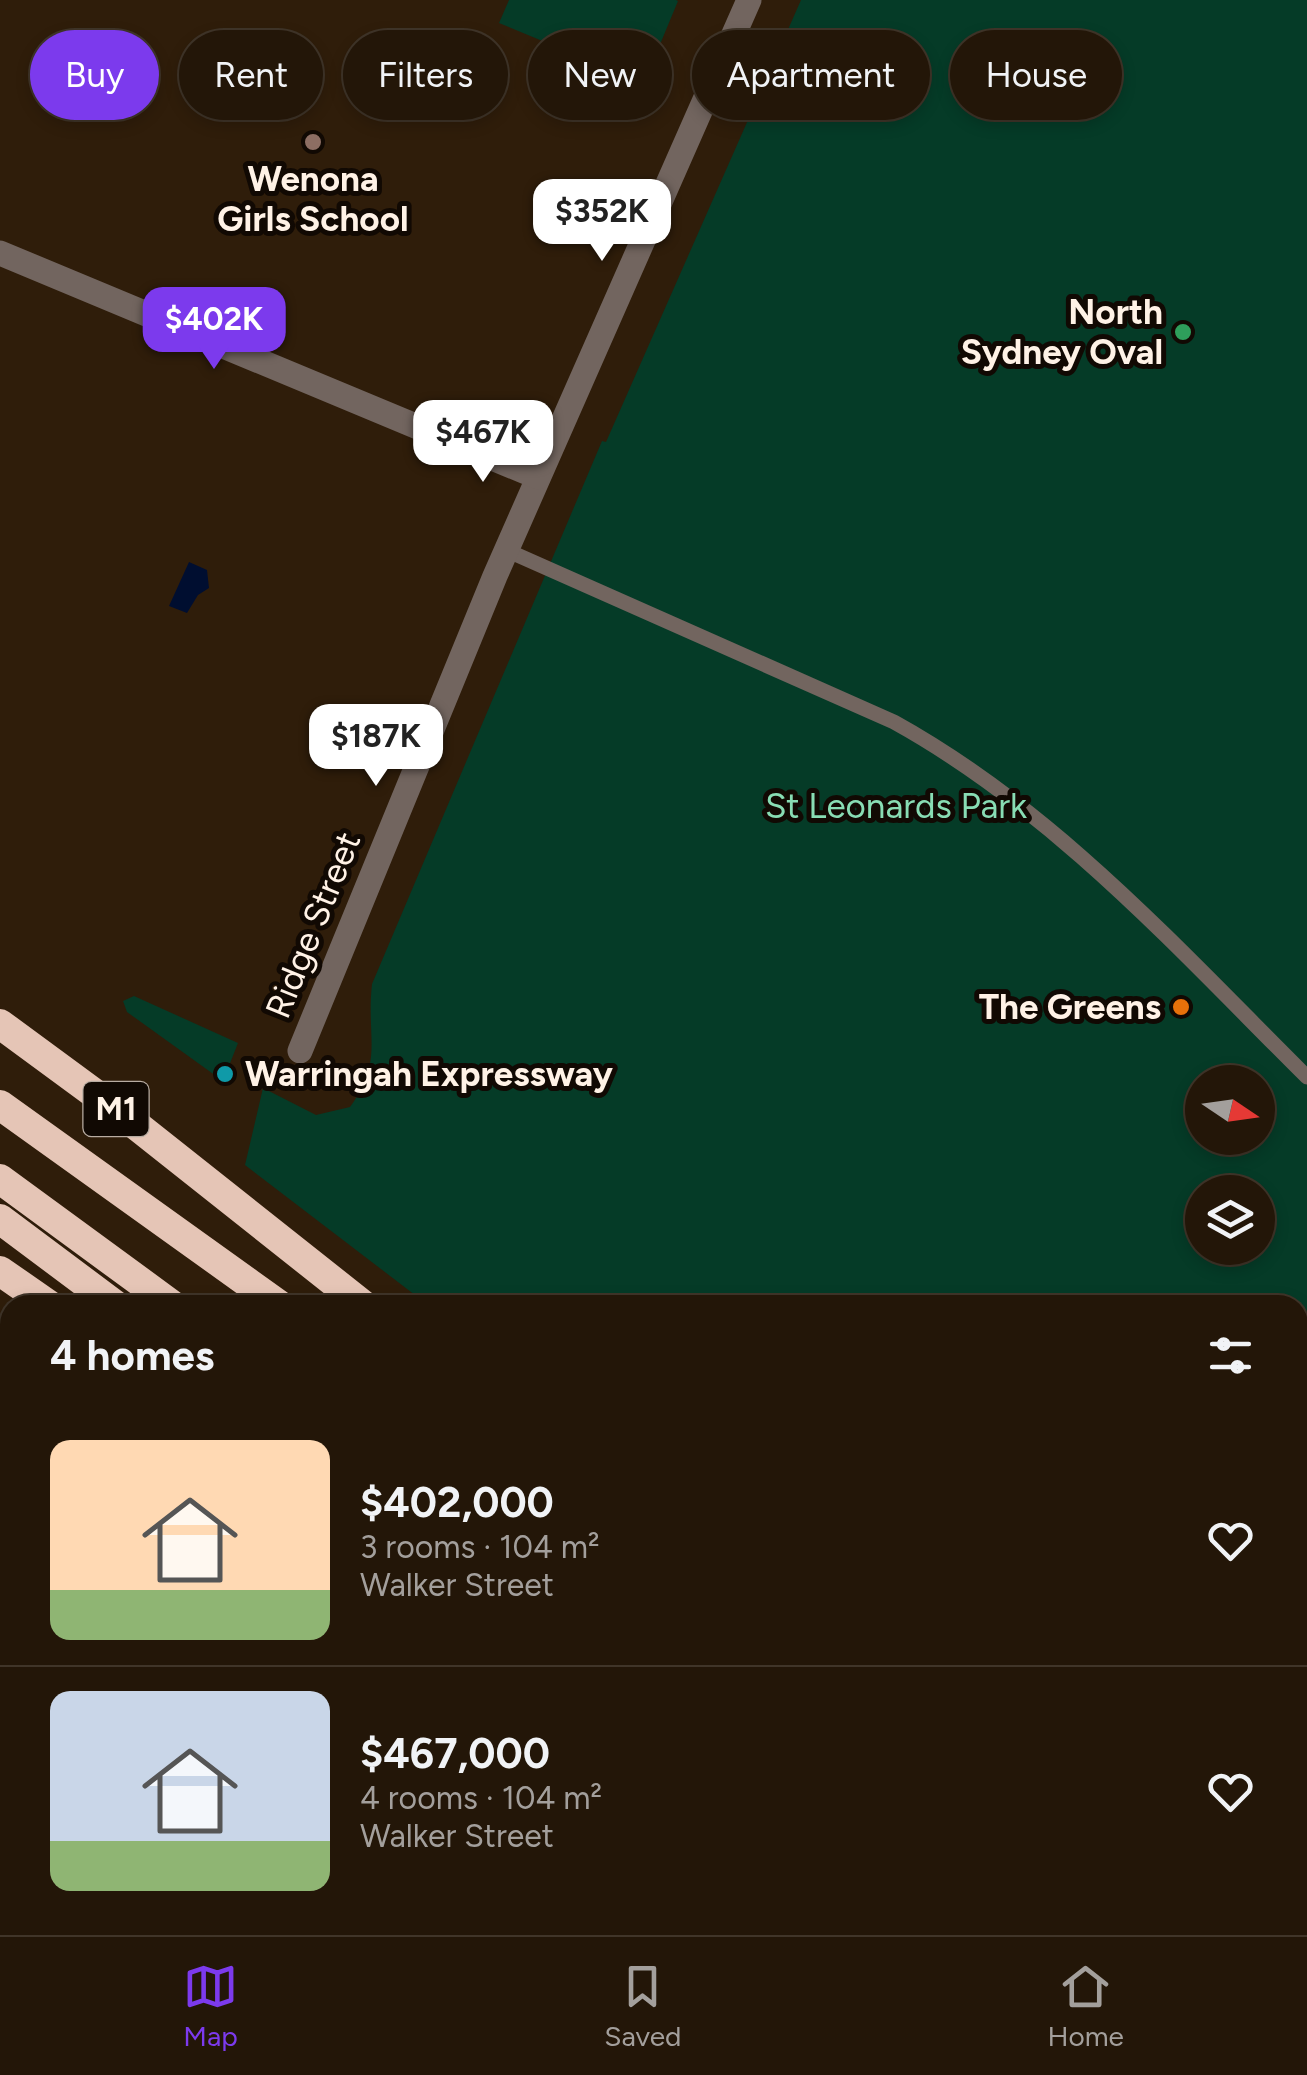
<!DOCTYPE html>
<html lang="en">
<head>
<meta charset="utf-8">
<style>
	body { margin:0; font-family:Figtree,sans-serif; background:#2f2316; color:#f1f3f6; height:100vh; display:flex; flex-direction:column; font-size:38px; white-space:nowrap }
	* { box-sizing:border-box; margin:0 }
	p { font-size:32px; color:#a39f9c }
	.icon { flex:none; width:55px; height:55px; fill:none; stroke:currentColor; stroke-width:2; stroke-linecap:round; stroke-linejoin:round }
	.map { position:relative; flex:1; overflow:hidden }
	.details { position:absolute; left:0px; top:1295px; width:1308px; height:640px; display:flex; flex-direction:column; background:#231608; border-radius:30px 30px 0 0; box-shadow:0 5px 15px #0003,0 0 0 2px #403529 }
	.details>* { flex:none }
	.hud { position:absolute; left:30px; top:30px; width:1248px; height:90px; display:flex; gap:20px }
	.needle { width:65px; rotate:103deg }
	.buttons { position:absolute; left:1185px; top:1065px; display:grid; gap:20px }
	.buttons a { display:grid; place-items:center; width:90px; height:90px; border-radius:50%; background:#231608; box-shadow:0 5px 15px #0003,0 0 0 2px #403529; font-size:50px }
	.price { position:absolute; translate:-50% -85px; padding:0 22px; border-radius:20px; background:#fff; color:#222; font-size:32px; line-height:65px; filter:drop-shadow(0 2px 5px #0008) }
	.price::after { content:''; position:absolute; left:50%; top:60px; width:30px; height:22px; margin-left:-15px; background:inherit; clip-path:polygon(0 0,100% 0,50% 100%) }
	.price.current { background:#7c3aed; color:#fff }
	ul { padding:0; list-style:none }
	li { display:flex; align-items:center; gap:30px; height:250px; padding:0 50px }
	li+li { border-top:2px solid #403529 }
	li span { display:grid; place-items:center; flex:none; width:280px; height:200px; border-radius:20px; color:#555 }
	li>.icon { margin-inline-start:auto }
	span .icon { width:120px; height:120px; fill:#fffc; stroke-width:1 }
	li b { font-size:42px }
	h2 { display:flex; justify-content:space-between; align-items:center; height:120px; padding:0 50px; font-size:42px }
	.tag { padding:0 35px; border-radius:45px; background:#231608; box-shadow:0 5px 15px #0003,0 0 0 2px #403529; font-size:35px; line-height:90px }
	.tag.current { background:#7c3aed; color:#fff }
	.tab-bar { display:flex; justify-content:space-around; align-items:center; height:140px; border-top:2px solid #403529; background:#231608; font-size:28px; color:#a39f9c }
	.tab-bar a { display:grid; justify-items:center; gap:5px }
	.tab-bar .current { color:#7c3aed }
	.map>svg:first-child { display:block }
	.green { fill:#053b27; fill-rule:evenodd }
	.water { fill:#000e30 }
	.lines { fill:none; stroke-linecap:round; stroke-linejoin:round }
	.service { stroke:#72655f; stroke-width:15 }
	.minor { stroke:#72655f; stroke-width:25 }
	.tertiary { stroke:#72655f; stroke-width:25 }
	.motorway { stroke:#e5c5b6; stroke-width:30 }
	.education-dot { fill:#8d6e63; stroke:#110903; stroke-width:4 }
	.leisure-dot { fill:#2e9e5b; stroke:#110903; stroke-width:4 }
	.food-dot { fill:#e8710a; stroke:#110903; stroke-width:4 }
	.culture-dot { fill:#0f9aa8; stroke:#110903; stroke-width:4 }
	.labels { text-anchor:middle; stroke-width:10; stroke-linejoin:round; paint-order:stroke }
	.shield { fill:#110903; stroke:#b8aca2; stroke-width:2.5 }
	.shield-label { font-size:32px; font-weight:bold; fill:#fff2e6 }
	.poi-label { font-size:35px; font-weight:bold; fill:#fff2e6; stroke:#110903; text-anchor:end }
	.park-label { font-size:35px; fill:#88ddb4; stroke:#110903 }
	.street-label { font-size:35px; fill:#fff2e6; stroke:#110903 }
</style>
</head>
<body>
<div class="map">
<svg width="1307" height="1935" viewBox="0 0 1307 1935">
	<rect width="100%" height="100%" fill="#2f1d0a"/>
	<!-- green -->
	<path class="green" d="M509,0H676L678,1L644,83L499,23Z
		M801,0H1307V1935H1256L1242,1925H1298V1305H428L245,1165L263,1088L316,1115L350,1107C384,1061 366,1037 372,984L602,441L606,442ZM1202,1082H1258V1138H1202ZM1202,1192H1258V1248H1202Z
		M134,996L238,1043L223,1081L127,1012L123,1001Z"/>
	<!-- water -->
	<path class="water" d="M189,562L207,570L209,588L198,595L187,613L169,606Z"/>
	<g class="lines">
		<!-- service -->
		<path class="service" d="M506,550L894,722C1055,811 1178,949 1307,1077
			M0,1523L10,1529"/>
		<!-- minor -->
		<path class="minor" d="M300,1051L495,576L749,0
			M0,1578L10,1583
			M491,1925L502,1935
			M340,1935L344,1925"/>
		<!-- tertiary -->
		<path class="tertiary" d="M0,253L538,477"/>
		<!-- motorway -->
		<path class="motorway" d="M0,1024L117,1110L363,1305
			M0,1105L279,1305
			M0,1179L172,1305
			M0,1219L115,1305
			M0,1271L49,1305
			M0,1364L10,1372
			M0,1451L10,1458
			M592,1925L603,1935
			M714,1925L725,1935
			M793,1925L804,1935
			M856,1925L867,1935
			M915,1925L925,1935
			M967,1925L977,1935
			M1026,1925L1038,1935
			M1092,1925L1104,1935
			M1150,1925L1161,1935"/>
	</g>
	<!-- markers -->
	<circle class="education-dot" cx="313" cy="142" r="10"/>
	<circle class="leisure-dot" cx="1183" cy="332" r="10"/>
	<circle class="food-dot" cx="1181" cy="1007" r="10"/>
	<circle class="culture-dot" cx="225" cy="1074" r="10"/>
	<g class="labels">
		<!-- shield labels -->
		<rect class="shield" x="83.5" y="1082" width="65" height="54" rx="8"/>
		<g class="shield-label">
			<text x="116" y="1120">M1</text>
		</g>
		<!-- poi labels -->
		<g class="poi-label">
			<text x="313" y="191" text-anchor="middle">Wenona<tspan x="313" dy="40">Girls School</tspan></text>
			<text x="1163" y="324">North<tspan x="1163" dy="40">Sydney Oval</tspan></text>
			<text x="1161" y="1019">The Greens</text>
			<text x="245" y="1086" text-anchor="start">Warringah Expressway</text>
		</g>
		<!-- park labels -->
		<g class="park-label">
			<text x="896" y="818">St Leonards Park</text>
		</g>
		<!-- street labels -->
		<g class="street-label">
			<text transform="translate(313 925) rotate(-68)" y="12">Ridge Street</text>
		</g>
	</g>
</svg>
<div class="buttons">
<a><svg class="needle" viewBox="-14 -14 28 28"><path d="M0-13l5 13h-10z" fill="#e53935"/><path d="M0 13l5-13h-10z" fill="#a39f9c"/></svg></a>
<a><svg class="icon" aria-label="layers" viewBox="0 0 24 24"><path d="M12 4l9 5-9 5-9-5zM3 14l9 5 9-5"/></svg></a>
</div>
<b class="price" style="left:602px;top:264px">$352K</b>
<b class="price current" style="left:214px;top:372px">$402K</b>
<b class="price" style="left:483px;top:485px">$467K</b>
<b class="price" style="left:376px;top:789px">$187K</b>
<div class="hud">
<a class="tag current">Buy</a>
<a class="tag">Rent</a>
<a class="tag">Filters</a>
<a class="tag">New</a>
<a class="tag">Apartment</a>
<a class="tag">House</a>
</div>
<section class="details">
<h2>4 homes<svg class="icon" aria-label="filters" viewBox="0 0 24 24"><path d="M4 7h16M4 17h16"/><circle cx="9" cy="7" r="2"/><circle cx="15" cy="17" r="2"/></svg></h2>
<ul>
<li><span style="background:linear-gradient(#ffd9b3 75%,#8fb573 0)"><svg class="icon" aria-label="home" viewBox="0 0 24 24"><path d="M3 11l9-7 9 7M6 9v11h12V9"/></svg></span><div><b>$402,000</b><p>3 rooms · 104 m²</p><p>Walker Street</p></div><svg class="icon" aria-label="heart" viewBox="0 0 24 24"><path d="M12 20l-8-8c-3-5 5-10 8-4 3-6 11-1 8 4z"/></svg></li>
<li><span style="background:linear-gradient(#c9d6e8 75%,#8fb573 0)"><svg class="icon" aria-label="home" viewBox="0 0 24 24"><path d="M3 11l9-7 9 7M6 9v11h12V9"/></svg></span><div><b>$467,000</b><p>4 rooms · 104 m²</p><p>Walker Street</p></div><svg class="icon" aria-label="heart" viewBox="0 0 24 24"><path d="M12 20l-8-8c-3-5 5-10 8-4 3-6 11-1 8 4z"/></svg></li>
</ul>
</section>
</div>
<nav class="tab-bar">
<a class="current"><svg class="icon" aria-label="map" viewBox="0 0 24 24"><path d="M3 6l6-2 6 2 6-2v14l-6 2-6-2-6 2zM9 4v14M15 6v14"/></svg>Map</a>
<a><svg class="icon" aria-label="saved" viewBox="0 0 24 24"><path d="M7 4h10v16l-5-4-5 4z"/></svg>Saved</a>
<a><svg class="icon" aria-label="home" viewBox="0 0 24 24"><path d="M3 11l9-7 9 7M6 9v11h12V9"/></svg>Home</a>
</nav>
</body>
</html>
